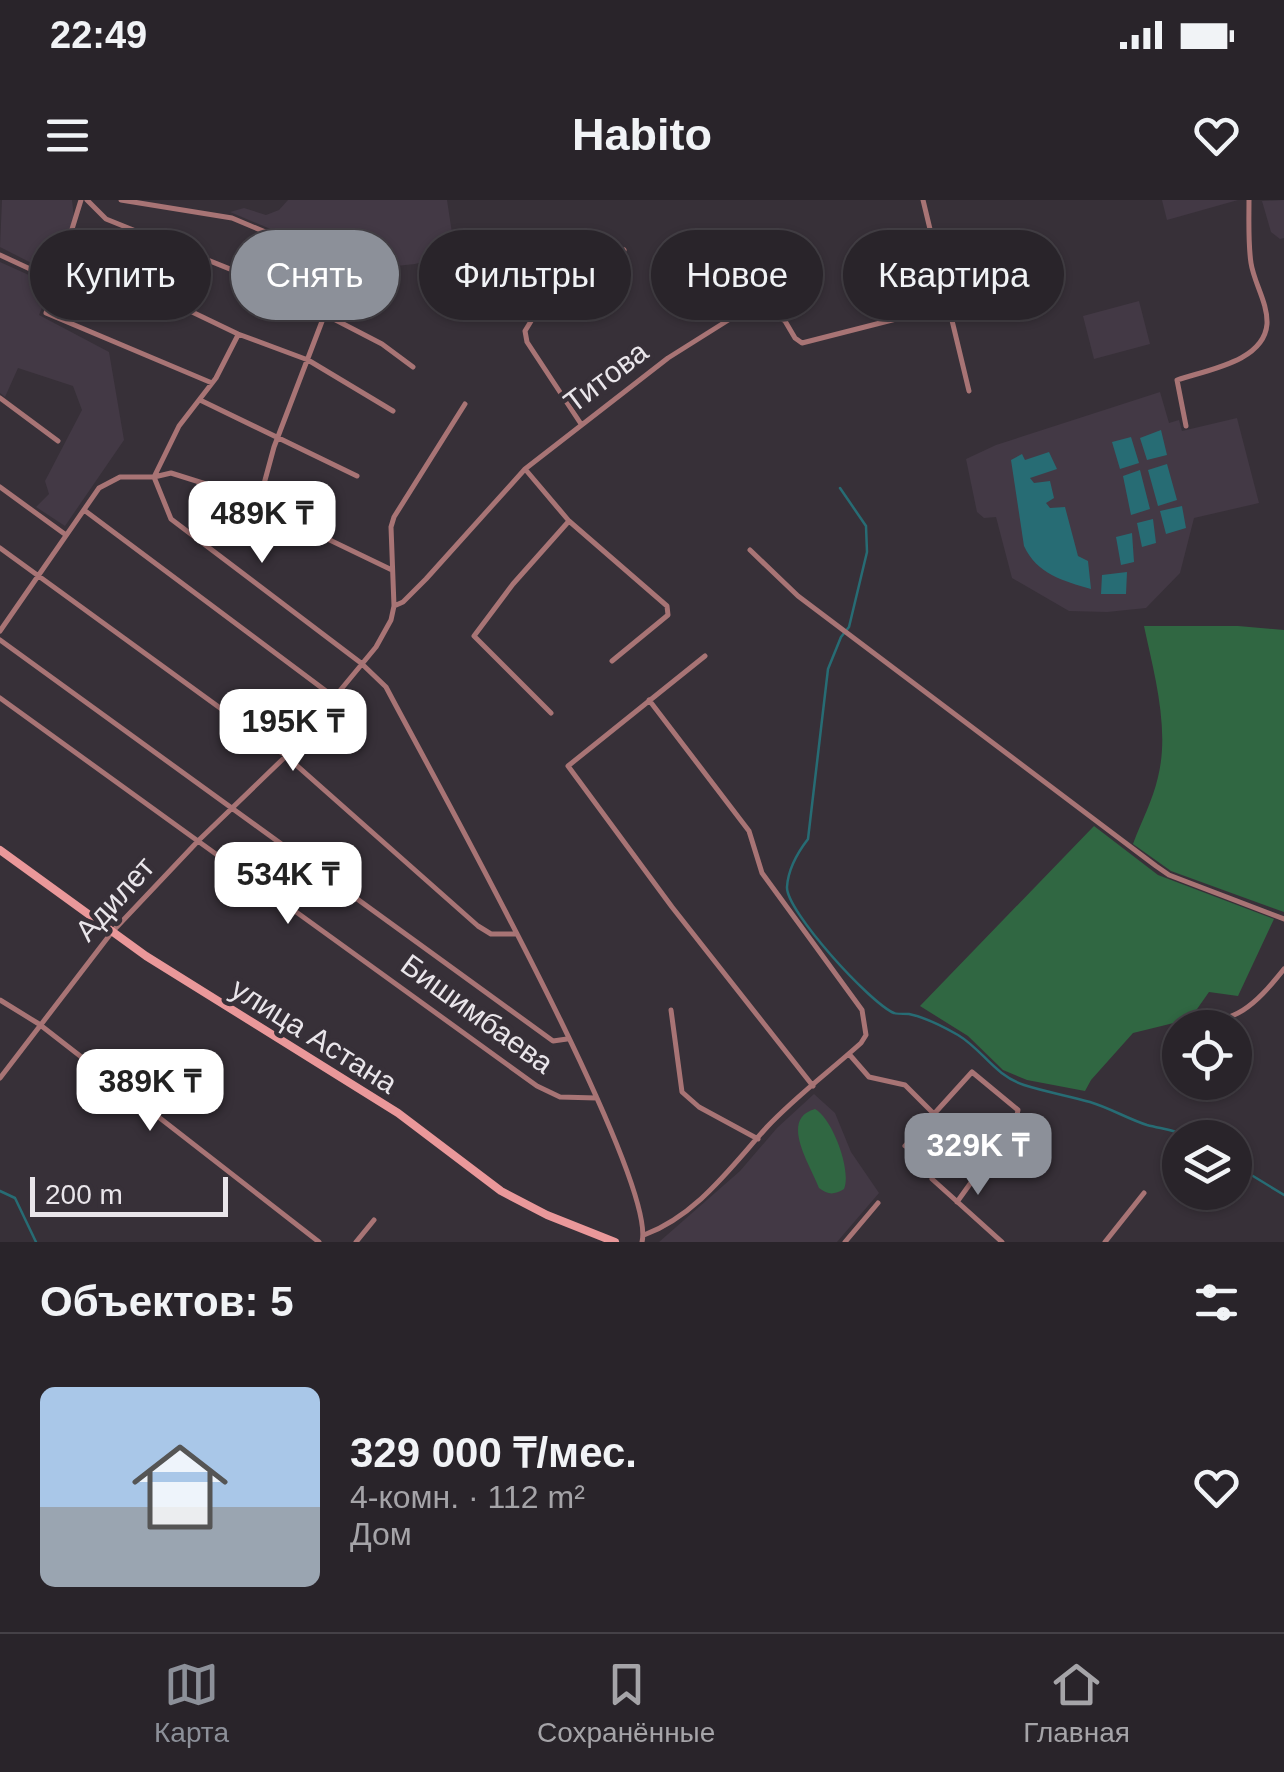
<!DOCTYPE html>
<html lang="ru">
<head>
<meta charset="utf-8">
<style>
	body { margin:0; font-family:Helvetica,sans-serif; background:#353036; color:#f1f3f6; height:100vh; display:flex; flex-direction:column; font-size:38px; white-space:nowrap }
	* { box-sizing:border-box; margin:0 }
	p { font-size:32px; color:#a5a4a8 }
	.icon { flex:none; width:55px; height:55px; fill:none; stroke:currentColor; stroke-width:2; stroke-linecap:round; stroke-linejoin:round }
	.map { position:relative; height:1042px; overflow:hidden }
	.side { display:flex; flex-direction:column; background:#29242a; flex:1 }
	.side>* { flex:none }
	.top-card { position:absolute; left:30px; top:30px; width:1225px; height:90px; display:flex; gap:20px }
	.controls { position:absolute; left:1162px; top:810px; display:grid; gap:20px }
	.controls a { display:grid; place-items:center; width:90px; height:90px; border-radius:50%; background:#29242a; box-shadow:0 2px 8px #0004,0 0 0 2px #454147; font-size:50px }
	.scale { position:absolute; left:30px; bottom:25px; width:198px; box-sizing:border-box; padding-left:10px; border:5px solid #e9e5ea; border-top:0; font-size:28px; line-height:35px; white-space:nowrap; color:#e9e5ea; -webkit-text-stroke:8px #373038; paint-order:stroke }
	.price { position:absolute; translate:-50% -85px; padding:0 22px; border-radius:20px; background:#fff; color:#222; font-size:32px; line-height:65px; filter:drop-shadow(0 2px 5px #0008) }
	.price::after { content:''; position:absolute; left:50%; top:60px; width:30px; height:22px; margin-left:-15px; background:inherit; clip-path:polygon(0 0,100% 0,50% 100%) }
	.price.current { background:#8c9099; color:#fff }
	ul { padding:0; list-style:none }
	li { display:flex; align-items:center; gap:30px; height:250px; padding:0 40px }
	li span { display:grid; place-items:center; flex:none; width:280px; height:200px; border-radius:15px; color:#555 }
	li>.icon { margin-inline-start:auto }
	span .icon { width:120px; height:120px; fill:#fffc; stroke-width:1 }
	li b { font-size:42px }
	h2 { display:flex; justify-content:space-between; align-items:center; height:120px; padding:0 40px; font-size:42px }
	.pill { padding:0 35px; border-radius:45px; background:#29242a; box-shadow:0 2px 8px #0004,0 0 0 2px #454147; font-size:35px; line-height:90px }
	.pill.current { background:#8c9099; color:#fff }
	.status { display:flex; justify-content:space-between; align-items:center; height:70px; padding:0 50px; background:#29242a; direction:ltr }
	.status svg { height:28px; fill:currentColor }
	header { display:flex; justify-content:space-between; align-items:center; height:130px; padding:0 40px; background:#29242a; font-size:45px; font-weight:700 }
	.menu { display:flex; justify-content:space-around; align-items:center; height:140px; border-top:2px solid #454147; background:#29242a; font-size:28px; color:#a5a4a8 }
	.menu a { display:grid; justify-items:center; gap:5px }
	.menu .current { color:#8c9099 }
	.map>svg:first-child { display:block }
	.built { fill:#433945 }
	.green { fill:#306742 }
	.water { fill:#276c74 }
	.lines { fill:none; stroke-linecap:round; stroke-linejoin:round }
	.stream { stroke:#276c74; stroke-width:2.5 }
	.minor { stroke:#a87475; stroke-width:5 }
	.secondary { stroke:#ea989a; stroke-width:8 }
	.labels { text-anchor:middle; stroke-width:9; stroke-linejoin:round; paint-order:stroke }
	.street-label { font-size:30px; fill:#e9e5ea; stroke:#373038 }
</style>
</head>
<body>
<div class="status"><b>22:49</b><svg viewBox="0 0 49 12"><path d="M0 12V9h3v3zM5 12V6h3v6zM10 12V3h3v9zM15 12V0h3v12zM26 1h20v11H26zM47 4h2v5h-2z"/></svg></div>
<header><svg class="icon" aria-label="menu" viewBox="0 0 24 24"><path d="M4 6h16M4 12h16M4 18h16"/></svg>Habito<svg class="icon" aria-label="heart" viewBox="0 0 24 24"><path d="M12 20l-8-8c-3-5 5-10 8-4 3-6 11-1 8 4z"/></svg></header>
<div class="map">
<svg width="1284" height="1042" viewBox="0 0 1284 1042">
	<rect width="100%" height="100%" fill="#373038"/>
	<!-- built -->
	<path class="built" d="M2,0H72L74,18L51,73L0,47Z
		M288,0H447L455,53L415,64L350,71L344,60L230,12L244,8L266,15L279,10Z
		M1162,0H1238L1167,20Z
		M1284,0V38L1280,39L1271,32L1262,1Z
		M0,62L51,85L39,115L109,152L124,240L65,326L36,307L49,294L45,281L82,210L73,186L18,168L5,197L0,193Z
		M1139,101L1150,144L1094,159L1083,116Z
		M1160,192L1169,223L1179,220L1182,231L1237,218L1259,303L1194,318L1180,373L1146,408L1107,412L1069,411L1012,378L996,317L984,318L977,312L966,259L996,245Z
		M814,894L835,913L851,952L879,993L837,1042H659L740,971L777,928Z"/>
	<!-- green -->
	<path class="green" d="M1144,426H1238L1284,430V712L1171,671L1133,644C1141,622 1153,600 1158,577C1170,529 1154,473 1144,426Z
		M1094,626L1158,675L1274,719L1238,796L1209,792L1190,819L1133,833L1091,880L1085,891L1027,880L1003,870L968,836L920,806Z
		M815,909C832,918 852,970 844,989C834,995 828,995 819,988C810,964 779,919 815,909Z"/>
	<!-- water -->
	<path class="water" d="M1161,230L1167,255L1147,260L1140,238Z
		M1131,237L1139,263L1120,269L1112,242Z
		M1049,252L1057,269L1030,278L1034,283L1050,281L1054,298L1046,303L1050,308L1065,307L1078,356L1088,361L1091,389C1063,381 1037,374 1024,346L1011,260L1022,254L1025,260Z
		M1167,264L1177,300L1158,306L1148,270Z
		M1140,270L1150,309L1131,315L1123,276Z
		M1182,306L1186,328L1166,334L1160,311Z
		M1153,319L1156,343L1142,347L1137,323Z
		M1132,333L1134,362L1121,365L1116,337Z
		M1127,372L1126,394H1101L1102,375Z"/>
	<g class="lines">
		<!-- stream -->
		<path class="stream" d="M840,288L866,326L867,352L849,427L841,437L828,469L808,639C798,652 788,670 787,687C786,711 870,803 894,813C896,814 906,814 909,814C924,817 944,827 958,835C983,850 994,875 1024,885C1046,892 1069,896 1090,902C1110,908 1128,919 1147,925C1162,929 1178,930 1191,938
			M1235,965L1284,995
			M0,991L15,998L36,1042"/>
		<!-- minor -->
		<path class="minor" d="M81,0L46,113L212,183
			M87,0L106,19L329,109
			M121,0L232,18L339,63L342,69L274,247L258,306
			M923,0L969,191
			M67,52L238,134L308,160L393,211
			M0,55L56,81
			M326,115L382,144L413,167
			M0,198L58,241
			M200,200L357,276
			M581,224L527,142L525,131L536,113L624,50
			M1186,226L1177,180C1206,170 1264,162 1267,124C1268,103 1254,83 1251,63C1248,43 1249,21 1249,0
			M525,269L569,321L667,406L668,415L612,461
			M154,277L171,319L361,463L386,487C429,569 658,978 642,1042
			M154,277L179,226L216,178L238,135
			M0,287L66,335
			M84,310L334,497
			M0,348L286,556L478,726L491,734H515
			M750,350L798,396L1156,666L1169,675L1284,719
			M394,406L403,402L426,379L525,269L668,158L730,119L746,113H774L785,121L795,138L802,143L947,106
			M0,431L99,288L120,277H154L171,273L228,291L392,370
			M0,440L553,841L567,839
			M705,456L568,566L672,707L813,886
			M0,498L537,886L560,897L596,898
			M551,513L474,436L513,384L569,321
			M0,800L39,824L319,1042
			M671,810L682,892L699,907L758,939
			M1188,828C1239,819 1252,809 1284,769
			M1169,836L1180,831
			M849,854L869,877L905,885L933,913
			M0,878L112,732L199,640L286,556L376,447L391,420L394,406L391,327L394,317L465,204
			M905,946L972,872L1018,910L1016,920L957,1002
			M932,979L1002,1042
			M644,1035C697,1015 730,968 767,927C795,897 830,871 861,843L866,835L862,810L762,673L749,631L649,500
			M356,1042L374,1020
			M845,1042L878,1003
			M1105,1042L1144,993"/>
		<!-- secondary -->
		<path class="secondary" d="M0,650L146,756L398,913L501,991L547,1015L615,1042"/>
	</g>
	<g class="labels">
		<!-- street labels -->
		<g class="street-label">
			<text transform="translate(606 177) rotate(-37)" y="10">Титова</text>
			<text transform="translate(115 699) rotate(-48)" y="10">Адилет</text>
			<text transform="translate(477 814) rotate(36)" y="10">Бишимбаева</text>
			<text transform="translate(314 836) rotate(32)" y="10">улица Астана</text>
		</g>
	</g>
</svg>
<div class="controls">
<a><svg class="icon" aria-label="locate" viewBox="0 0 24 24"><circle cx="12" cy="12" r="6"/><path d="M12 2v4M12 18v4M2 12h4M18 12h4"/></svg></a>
<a><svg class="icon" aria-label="layers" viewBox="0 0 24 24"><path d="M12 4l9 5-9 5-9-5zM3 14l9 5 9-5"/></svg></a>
</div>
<div class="scale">200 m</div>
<b class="price" style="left:262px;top:366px">489K ₸</b>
<b class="price" style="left:293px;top:574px">195K ₸</b>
<b class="price" style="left:288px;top:727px">534K ₸</b>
<b class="price" style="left:150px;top:934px">389K ₸</b>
<b class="price current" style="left:978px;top:998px">329K ₸</b>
<div class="top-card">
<a class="pill">Купить</a>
<a class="pill current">Снять</a>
<a class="pill">Фильтры</a>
<a class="pill">Новое</a>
<a class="pill">Квартира</a>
</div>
</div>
<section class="side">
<h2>Объектов: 5<svg class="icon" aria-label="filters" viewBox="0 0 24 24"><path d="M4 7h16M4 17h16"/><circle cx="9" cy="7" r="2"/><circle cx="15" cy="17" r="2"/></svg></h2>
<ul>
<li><span style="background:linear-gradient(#a9c7e8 60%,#9aa5b1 0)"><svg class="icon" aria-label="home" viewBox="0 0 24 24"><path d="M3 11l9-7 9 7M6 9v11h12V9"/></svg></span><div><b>329 000 ₸/мес.</b><p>4-комн. · 112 m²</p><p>Дом</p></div><svg class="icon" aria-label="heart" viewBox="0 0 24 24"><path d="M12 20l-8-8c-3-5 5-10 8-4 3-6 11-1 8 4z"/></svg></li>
</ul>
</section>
<nav class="menu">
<a class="current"><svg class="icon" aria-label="map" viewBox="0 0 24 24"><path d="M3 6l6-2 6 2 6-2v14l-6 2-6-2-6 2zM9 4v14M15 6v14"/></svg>Карта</a>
<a><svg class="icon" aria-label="saved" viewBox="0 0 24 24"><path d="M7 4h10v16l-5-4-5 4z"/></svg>Сохранённые</a>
<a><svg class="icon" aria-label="home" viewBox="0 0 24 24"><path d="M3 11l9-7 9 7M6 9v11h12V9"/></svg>Главная</a>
</nav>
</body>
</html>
